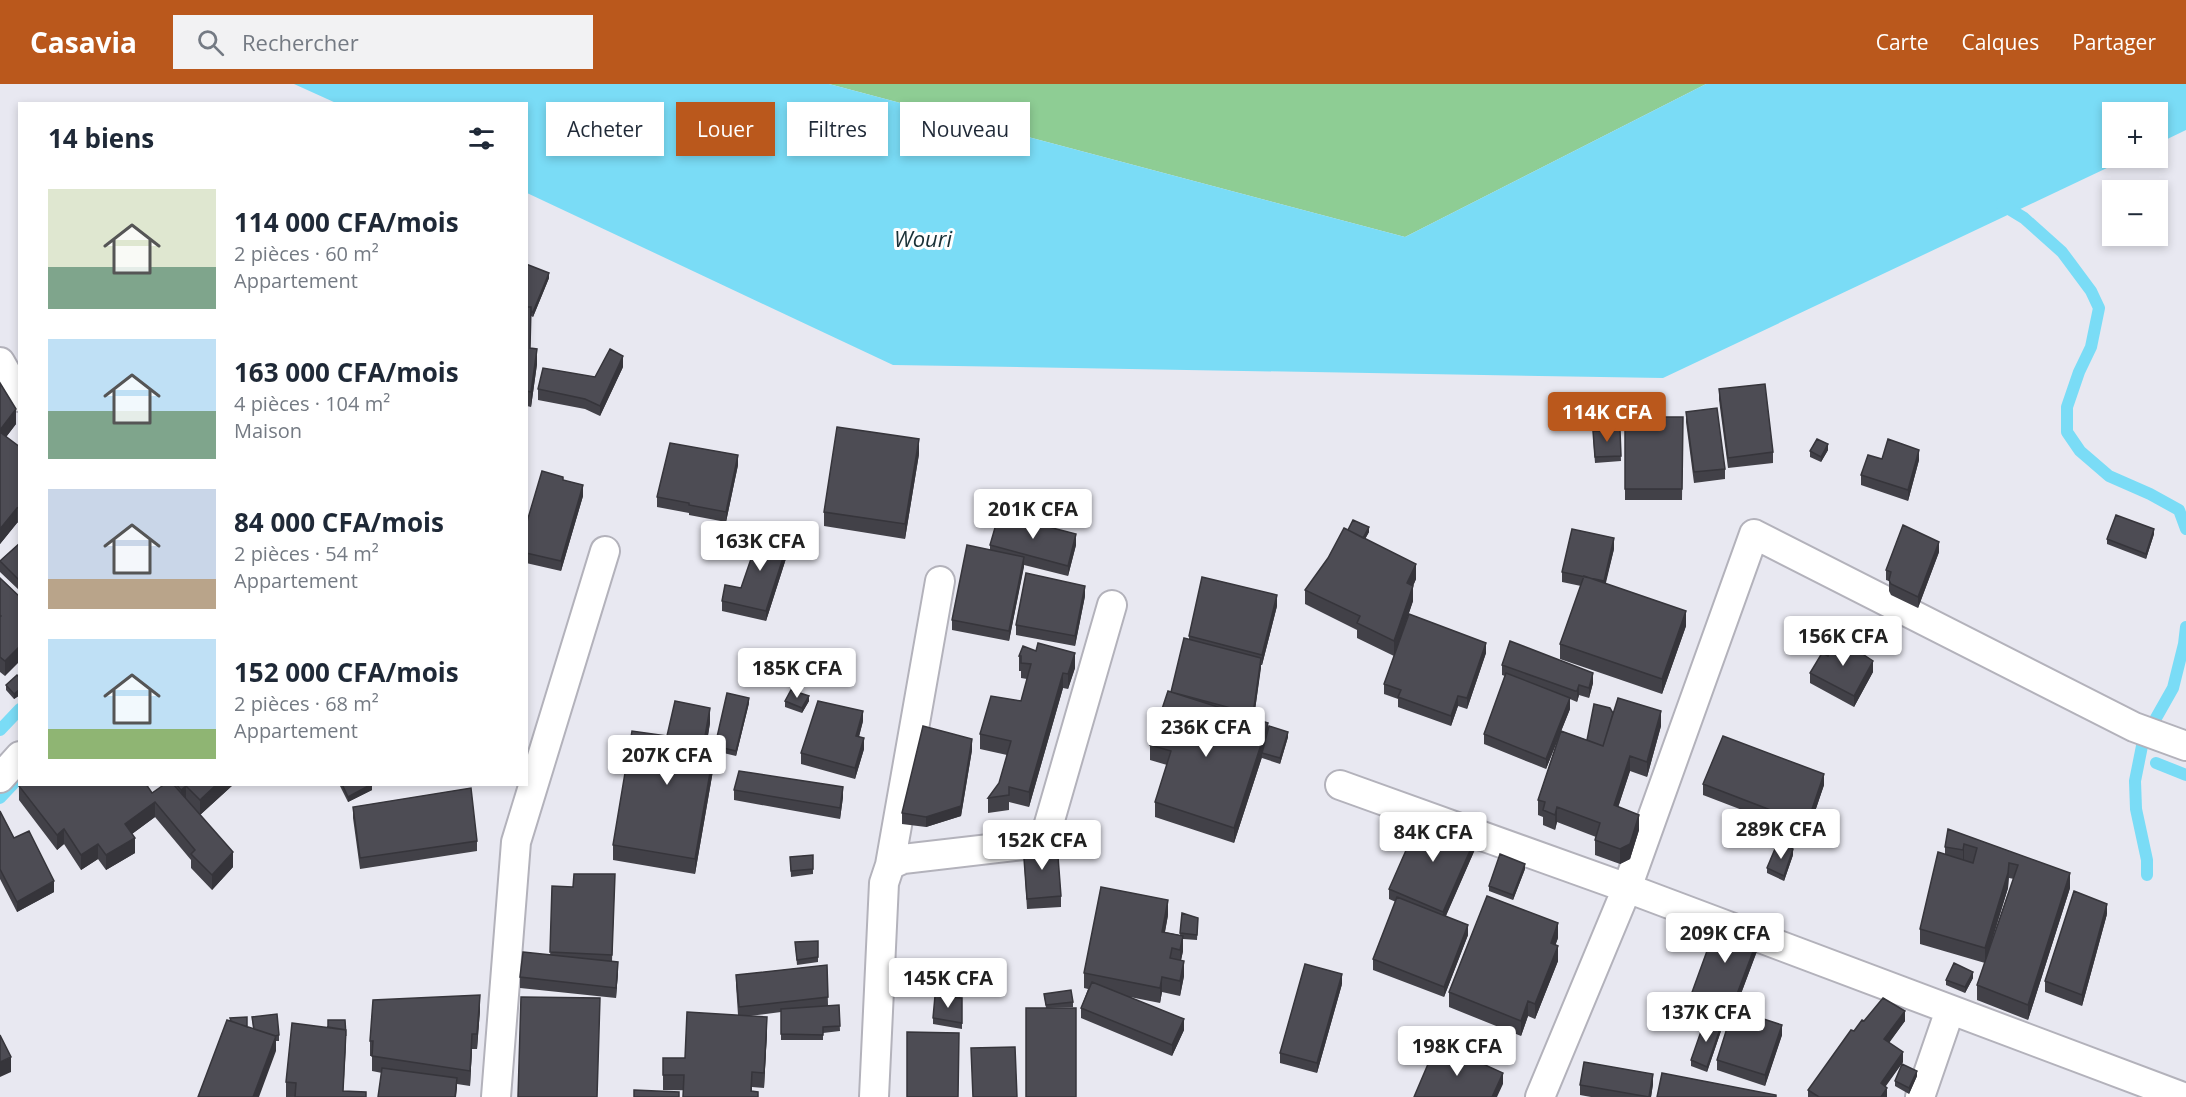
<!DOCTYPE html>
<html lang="fr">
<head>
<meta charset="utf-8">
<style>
	body { margin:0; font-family:"Open Sans",sans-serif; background:#f2f2f3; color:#1f2937; height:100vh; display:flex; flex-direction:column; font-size:22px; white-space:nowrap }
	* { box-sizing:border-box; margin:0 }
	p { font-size:20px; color:#747a83 }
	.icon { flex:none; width:33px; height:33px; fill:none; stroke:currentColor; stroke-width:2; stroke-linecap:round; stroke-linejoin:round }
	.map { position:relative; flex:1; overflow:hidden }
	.details { position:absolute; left:18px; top:18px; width:510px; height:684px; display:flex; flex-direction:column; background:#fff; border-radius:0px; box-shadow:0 3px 9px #0003 }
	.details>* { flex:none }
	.guide { position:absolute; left:546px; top:18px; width:570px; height:54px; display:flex; gap:12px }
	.buttons { position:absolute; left:2102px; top:18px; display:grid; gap:12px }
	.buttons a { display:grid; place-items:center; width:66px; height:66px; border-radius:0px; background:#fff; box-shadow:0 3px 9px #0003; font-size:30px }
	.price { position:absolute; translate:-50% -51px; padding:0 14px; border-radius:6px; background:#fff; color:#222; font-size:20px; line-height:39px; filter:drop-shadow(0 2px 3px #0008) }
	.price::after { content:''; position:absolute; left:50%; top:36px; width:18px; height:14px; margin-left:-9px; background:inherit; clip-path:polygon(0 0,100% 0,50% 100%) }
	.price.selected { background:#ba581c; color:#fff }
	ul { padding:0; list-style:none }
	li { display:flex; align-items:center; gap:18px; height:150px; padding:0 30px }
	li span { display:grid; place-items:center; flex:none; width:168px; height:120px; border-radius:0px; color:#555 }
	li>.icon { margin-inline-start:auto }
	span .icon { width:72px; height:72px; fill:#fffc; stroke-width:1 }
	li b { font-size:26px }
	h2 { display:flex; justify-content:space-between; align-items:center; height:72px; padding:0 30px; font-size:26px }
	.pill { padding:0 21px; border-radius:0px; background:#fff; box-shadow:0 3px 9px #0003; font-size:21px; line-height:54px }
	.pill.selected { background:#ba581c; color:#fff }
	header { display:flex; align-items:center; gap:36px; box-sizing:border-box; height:84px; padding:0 30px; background:#ba581c; color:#fff }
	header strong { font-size:28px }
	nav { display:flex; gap:33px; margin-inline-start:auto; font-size:21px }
	.search { width:420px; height:54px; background:#f2f2f3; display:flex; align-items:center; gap:15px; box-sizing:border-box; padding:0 21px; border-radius:0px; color:#747a83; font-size:22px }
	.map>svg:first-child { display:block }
	.green { fill:#8ecd94 }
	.water { fill:#7adcf6 }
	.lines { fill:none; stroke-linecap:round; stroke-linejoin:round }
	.stream { stroke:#7adcf6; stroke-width:12 }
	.street-casing { stroke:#b3b2bb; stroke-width:32 }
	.street { stroke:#fff; stroke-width:28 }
	.wall { fill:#424148; fill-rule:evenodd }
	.shaded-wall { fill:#36353b }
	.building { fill:#4d4c54; stroke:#36353b; stroke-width:1.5 }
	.labels { text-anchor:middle; stroke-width:6; stroke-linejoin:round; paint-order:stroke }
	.water-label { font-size:22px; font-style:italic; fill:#1a3137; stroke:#fff }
</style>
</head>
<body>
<header>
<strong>Casavia</strong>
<div class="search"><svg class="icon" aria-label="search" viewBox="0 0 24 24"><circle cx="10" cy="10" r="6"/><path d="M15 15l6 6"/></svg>Rechercher</div>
<nav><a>Carte</a><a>Calques</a><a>Partager</a></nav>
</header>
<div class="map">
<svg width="2186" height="1013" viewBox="0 0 2186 1013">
	<rect width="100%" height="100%" fill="#e8e8f1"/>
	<!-- green -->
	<path class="green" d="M829,0H1706L1405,153Z"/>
	<!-- water -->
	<path class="water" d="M294,0H829L1405,153L1706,0H2186V46L2157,60V28H2112V74H2128L1663,294L893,281L527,109L526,20L336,19Z"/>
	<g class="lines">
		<!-- stream -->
		<path class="stream" d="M2001,120L2024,134L2062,168L2091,207L2099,224L2091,263L2079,288L2067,323V348L2080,367L2109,392L2150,410L2179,426L2186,445
			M0,646L20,625
			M2156,679L2186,691
			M0,714L17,696
			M2147,791V776L2136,725L2135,697L2143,657L2173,604L2184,560L2186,543"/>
		<defs>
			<path id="street" d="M0,278L20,313
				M0,694L20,672
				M1340,701L1627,804L2183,1013
				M890,781L940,497
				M496,1013L516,758L605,467
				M874,1013L884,799L890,781L903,775L1023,761L1038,755L1048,743L1112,521
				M1540,1013L1627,804L1754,450L2134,643L2186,662
				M1920,1013L1950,926"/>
		</defs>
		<!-- street casing -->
		<use href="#street" class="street-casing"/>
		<!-- street -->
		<use href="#street" class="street"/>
	</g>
	<!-- wall -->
	<path class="wall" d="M526,180L549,194L533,233L531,232L530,264L537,280L531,323L527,322Z
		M623,283L600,332L585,325L538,316V305L595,293Z
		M0,299L16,325V340L6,353L20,363V438L17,439L0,460Z
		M1719,305L1773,368V379L1728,384L1719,316Z
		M1686,328L1725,385V395L1694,399L1686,338Z
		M1625,333H1683L1682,416H1625Z
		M1620,346L1621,377L1595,379L1593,353Z
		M1828,366L1821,378L1810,373V367Z
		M919,370L905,455L824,442V428Z
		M1882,375L1919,376L1908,417L1861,401V391Z
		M738,381L726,438L689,431V429L657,423V413Z
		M563,396L583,412L561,487L526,479V441Z
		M1348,446L1369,448L1365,455L1416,495L1413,502V517L1402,550L1486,569L1467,625L1458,622L1451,642L1398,623V615L1384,610V600L1394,572L1357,554V546L1305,520V506Z
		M2154,450L2146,475L2107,460V455Z
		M20,459V507L0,488V477Z
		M990,461H1076L1068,492L1024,481L1009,557L952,546V536L990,466Z
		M790,462L766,537L722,527V517L741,504Z
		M1614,465L1605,500L1686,542L1662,610L1560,575V560L1581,502L1562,498V488Z
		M1939,468L1918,524L1891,511L1889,507V497L1886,496V486Z
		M0,494L20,513L5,592L0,588Z
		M1085,512L1075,562L1016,551V541Z
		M1277,522L1262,581H1261L1254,634L1268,644L1288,653L1280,680L1262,674V673L1234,759L1155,733V718L1167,681L1150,676V661L1171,608L1189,555V552Z
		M1019,572L1075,584L1068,605L1063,604L1029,723L1009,718V726L988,729V714L999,699L1007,671L980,665V650L1021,617L1027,595L1021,594V587H1019Z
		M1828,572L1873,588L1854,623L1810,599V589Z
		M1502,581L1593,599L1589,614L1579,611L1577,618L1570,615V625L1561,647L1587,656L1613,629L1661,642L1647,693L1630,687L1618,723L1639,746L1630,775L1620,780L1595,771V756L1596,753L1557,738L1555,746L1543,741V733L1538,731V716L1558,655L1546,685L1484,660V650L1505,592L1502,591Z
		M20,594V611L14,615L6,606V601Z
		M785,617H809L802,629L785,623Z
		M749,619L736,672L715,667V675L695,790L613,776V761L667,652L710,639L707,659L715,660Z
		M863,637L859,653L864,665L855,695L801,680V669Z
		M972,666L961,732L926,743L902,740V729Z
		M163,700H234L200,731L233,783L212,806L191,784V776L155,733L132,750L135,769L106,786L98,775L81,786L64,760L57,766L19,716V702L152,709L164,701Z
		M339,700H372V706L348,718Z
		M1703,700L1824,701L1807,751L1703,711Z
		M734,706L843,713L840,735L734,716Z
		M353,723L477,757V767L360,785L353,734Z
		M0,727L14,754L54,808L17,828L0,795Z
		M1948,745L2070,804L2028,936L1977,916V901L1985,879L1920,860V845L1945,771V763ZM2009,794L2014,795L1985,879L2008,804Z
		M1023,761L1061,812V823L1027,825Z
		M1476,763L1446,832L1468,851L1444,913L1373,886V875L1396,818L1389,815V805Z
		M813,771V790L791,793L790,773Z
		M1793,771L1784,797L1767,789V784Z
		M1525,785L1513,816L1489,807V802Z
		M615,790L612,877L618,888L616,914L520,904V893L550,870L573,803Z
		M1182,829L1198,834L1197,856L1183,855V867L1181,876L1184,892L1180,912L1162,908L1160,919L1130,913L1184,946L1172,972L1081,934V924L1088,905L1084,904V889L1168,831L1165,848L1180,851Z
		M2107,830L2082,922L2045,908V897Z
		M1558,854L1555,861L1558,877L1535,935L1528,932L1521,952L1449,923V908Z
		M818,857V878L797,881L795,858Z
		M1760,859L1735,926L1782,951L1765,1002L1717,986V976L1730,936L1691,921V911Z
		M827,881L828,921H839L840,947L823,949V956H781V928L749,932L767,948L764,1004L752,1003V1007L663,1006V974H685L738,931L736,901V891Z
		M1973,894L1965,909L1946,901V896Z
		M1342,900L1317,989L1280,979V969Z
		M1044,910L1073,918V923L1046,924Z
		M962,914V945L933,940V934Z
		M480,926L477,965H472L470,1002L457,1000V1004L372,987V972H370V957Z
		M252,933L279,951V957H276V967L247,943L253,945Z
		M1864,937H1905L1889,958L1903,978L1885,1002L1887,1013H1808V1006L1854,947Z
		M1721,947L1707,988L1691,982V976Z
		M346,952L343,1007L366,1013H286V998Z
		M1917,992L1909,1010L1895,1002V997Z
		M1653,1000L1651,1013H1591L1580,1011V1001Z"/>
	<!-- shaded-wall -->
	<path class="shaded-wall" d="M549,189V194L533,233V228Z
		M537,265V280L531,323V308Z
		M623,272V283L600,332V322Z
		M16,325V340L0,361V346Z
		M919,355V370L905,455V440Z
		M1828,360V366L1821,378V373Z
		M1919,366V376L1908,417V406Z
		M738,371V381L726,438V428Z
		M583,401V412L561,487V477Z
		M17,424V439L0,460V445Z
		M1369,443V448L1359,466V460Z
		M2154,445V450L2146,475V470Z
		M1076,450V461L1068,492V482Z
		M790,452V462L766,537V527Z
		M1614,454V465L1604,507V497Z
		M1939,458V468L1918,524V513Z
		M1024,473V483L1009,557V547Z
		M1416,480V495L1413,502V517L1394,572V557L1407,499Z
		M1085,502V512L1075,562V552Z
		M1277,511V522L1262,581V571Z
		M1686,527V542L1662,610V595Z
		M1486,559V569L1467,625V614Z
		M20,562V577L5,592V577Z
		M1075,569V584L1068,605V590Z
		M1261,574V584L1253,640V630Z
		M1873,577V588L1854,623V612Z
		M1063,589V604L1029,723V708Z
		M1593,589V599L1589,614V604Z
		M528,601V612L526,616V606Z
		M1579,601V611L1577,618V607Z
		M20,605V611L14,615V610Z
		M809,612V617L802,629V624Z
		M1458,612V622L1451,642V632Z
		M749,614V619L736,672V667Z
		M1570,614V625L1546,685V675Z
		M710,624V639L704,673V658Z
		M863,627V637L856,663V652Z
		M1661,627V642L1647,693V678Z
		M1268,639V654L1262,669V673L1234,759V744Z
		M1288,648V653L1280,680V674Z
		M864,654V665L855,695V684Z
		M972,655V666L961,732L926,743V733Z
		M715,660V675L695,790V775Z
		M1630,672V687L1614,736V721Z
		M1824,690V701L1807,751V740Z
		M217,700H234L200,731V716Z
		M372,700V706L348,718V713Z
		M186,702V716L181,721V706Z
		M843,703V713L840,735V724Z
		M155,718V733L125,755V740Z
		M1557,723V738L1555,746V731Z
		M1639,731V746L1630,775L1620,780V765Z
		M64,745V760L57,766V751Z
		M1476,753V763L1443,838V828Z
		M135,754V769L106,786V771Z
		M98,760V775L81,786V771Z
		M1964,760V775L1963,781V766Z
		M1793,765V771L1784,797V792Z
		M233,768V783L212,806V791Z
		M2009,779L2008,804L1985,879V864Z
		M1525,780V785L1513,816V811Z
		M2070,789V804L2028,936V921Z
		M54,797V808L17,828V818Z
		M1168,816V831L1162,863V848Z
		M2107,820V830L2082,922V911Z
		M1558,839V854L1551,874V859Z
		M1468,841V851L1444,913V903Z
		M1760,849V859L1731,936V926Z
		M1183,852V867L1180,881V866Z
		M1558,862V877L1535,935V920Z
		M1184,877V892L1180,912V897Z
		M618,878V888L616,914V904Z
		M1973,888V894L1965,909V903Z
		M1342,890V900L1317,989V979Z
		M1162,893V908L1160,919V904Z
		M480,911V926L477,965V950Z
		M1528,917V932L1521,952V937Z
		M1905,927V937L1884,966V955Z
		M767,933V948L764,1004V989Z
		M1184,935V946L1172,972V961Z
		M1782,941V951L1765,1002V991Z
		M1721,942V947L1707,988V983Z
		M346,946V961L343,1013Z
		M472,950V965L470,1002V987Z
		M276,952V967L259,1013H253Z
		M1903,968V978L1881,1009V999Z
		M11,973V988L0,993V978Z
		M1917,987V992L1909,1010V1004Z
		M1503,989V1000L1497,1013H1492Z
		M1653,990V1000L1651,1013H1649Z
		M457,994V1004L456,1013H455Z
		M1887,1004V1013H1881Z"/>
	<!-- building -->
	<path class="building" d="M526,180L549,189L533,228L531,227V223H526Z
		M526,223H531L530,264L537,265L531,308L527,307L526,309Z
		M610,265L623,272L600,322L585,315L538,305L543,284L595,293Z
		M0,299L16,325L0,346Z
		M1765,300L1773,368L1728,374L1719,305Z
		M1717,324L1725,385L1694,388L1686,328Z
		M1625,333H1683L1682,405H1625Z
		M837,343L919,355L905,440L824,428Z
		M1620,346L1621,372L1595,373L1593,347Z
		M0,348L20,363V423L17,424L0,445Z
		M1817,355L1828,360L1821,373L1810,367Z
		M1888,355L1919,366L1908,406L1861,391L1868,371L1882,375Z
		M670,359L738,371L726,428L689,421V419L657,413Z
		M542,387L563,393V396L583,401L561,477L526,469V441Z
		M999,430L1076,450L1068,482L990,461Z
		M2116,431L2154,445L2146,470L2107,455Z
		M1353,436L1369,443L1363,454L1348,446Z
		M1903,441L1939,458L1918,513L1891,500L1889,496L1891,488L1886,486Z
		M762,443L790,452L766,527L722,517L725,501L741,504Z
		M1344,444L1416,480L1407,499L1413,502L1394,557L1357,539L1360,532L1305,506L1328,474Z
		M1572,445L1614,454L1604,497L1562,488Z
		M20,459V497L0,477Z
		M967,461L1024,473L1009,547L952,536Z
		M1026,489L1085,502L1075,552L1016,541Z
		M1584,492L1686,527L1662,595L1560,560Z
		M1202,493L1277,511L1262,571L1189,552Z
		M0,494L20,513V562L5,577L0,573V533L1,532L0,531Z
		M1409,530L1486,559L1467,614L1458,612L1451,632L1398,613L1401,606L1384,600Z
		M1837,553L1873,577L1854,612L1810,589L1822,569L1828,572Z
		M1184,554L1261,574L1253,630L1171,608Z
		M1510,557L1593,589L1589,604L1579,601L1577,607H1575L1502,581Z
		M1038,559L1075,569L1068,590L1063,589L1029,708L1009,703V711L988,714L999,699L1011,657L980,650L991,612L1021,617L1031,580L1021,579V572H1019L1023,562L1036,567Z
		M1506,589L1570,614L1546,675L1484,650Z
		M17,591L20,594V605L14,610L6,601Z
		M791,606L809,612L802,624L785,617Z
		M1168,607L1268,639L1234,744L1155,718L1171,667L1150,661Z
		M727,609L749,614L736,667L715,662Z
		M1618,614L1661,627L1647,678L1630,672L1614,721L1639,731L1630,760L1620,765L1595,756L1600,739L1557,723L1555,731L1543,726L1545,718L1538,716L1561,647L1603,662Z
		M675,617L710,624L704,658L715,660L695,775L613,761L632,647L667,652Z
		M818,617L863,627L856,652L864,654L855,684L801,669Z
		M1594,620L1610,624L1613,629L1603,662L1587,656Z
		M923,642L972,655L961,722L926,733L902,729Z
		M1269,642L1288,648L1280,674L1262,669Z
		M1723,652L1824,690L1807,740L1703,700Z
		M739,687L843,703L840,724L734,706Z
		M20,700H146L152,709L165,700H173L233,768L212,791L191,770L195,766L155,718L125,740L135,754L106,771L98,760L81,771L64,745L57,751L19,702Z
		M176,700H217L200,716L186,702L181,706Z
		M342,700H372L348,713Z
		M471,704L477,757L360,774L353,723Z
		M0,727L14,754L29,747L54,797L17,818L0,785Z
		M1422,730L1476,753L1443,828L1389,805Z
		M1948,745L2070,789L2028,921L1977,901L2018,781L2009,779L2008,789L1985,864L1920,845L1938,768L1973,779L1977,764L1964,760L1963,766L1945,763Z
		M1057,759L1061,812L1027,815L1023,761Z
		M1782,759L1793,765L1784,792L1767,784L1775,765L1779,766Z
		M1500,770L1525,780L1513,811L1489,802Z
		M813,771V785L791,787L790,773Z
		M574,790H615L612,871L550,868L552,802L573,803Z
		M1101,803L1168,816L1162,848L1183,852L1180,866L1172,864L1170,874L1184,877L1180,897L1162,893L1160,904L1084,889Z
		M2074,807L2107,820L2082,911L2045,897Z
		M1487,812L1558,839L1551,859L1558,862L1535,920L1528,917L1521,937L1449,908Z
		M1397,813L1468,841L1444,903L1373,875Z
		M1182,829L1198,834L1197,851L1180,849Z
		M1719,834L1760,849L1731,926L1691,911Z
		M818,857V873L797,876L795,858Z
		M523,868L618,878L616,904L520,893Z
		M1954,879L1973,888L1965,903L1946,896Z
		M1305,880L1342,890L1317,979L1280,969Z
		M827,881L828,913L739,923L736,891Z
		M1092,898L1184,935L1172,961L1081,924Z
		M1071,906L1073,918L1046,921L1044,910Z
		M480,911L477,950H472L470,987L372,972L373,957H370L373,916Z
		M935,912L962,914V939L933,934Z
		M521,913L600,914L597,1013H518Z
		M1883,914L1905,927L1884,955L1903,968L1881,999L1887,1004L1881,1013H1819L1808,1006L1851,946L1854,947L1862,936L1864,937Z
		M839,921L840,942L823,943V951L781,950V925Z
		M1026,924H1076V1013H1026Z
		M1733,925L1782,941L1765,991L1717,976Z
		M687,928L767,933L764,989L752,988L751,1007L758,1008V1013H683L684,991H663V974H685Z
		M277,930L279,951L275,952L254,945L252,933Z
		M247,933V943L231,937L230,934Z
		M227,936L276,952L253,1013H198Z
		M328,936H345L346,952V946L328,943Z
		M1705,936L1721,942L1707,983L1691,976Z
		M292,939L346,946L343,1007L366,1008V1013H295L296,999L286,998Z
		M907,948L959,949L958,1013H907Z
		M0,951L11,973L0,978Z
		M1437,959L1503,989L1492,1013H1414Z
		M1015,963L1017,1013H973L971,964Z
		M1584,978L1653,990L1649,1013L1580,1001Z
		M1902,980L1917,987L1909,1004L1895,997Z
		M382,984L457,994L455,1013H378Z
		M1662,989L1776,1011V1013H1657Z
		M634,1006L679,1008V1013H634Z"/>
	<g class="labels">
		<!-- water labels -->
		<g class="water-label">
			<text x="923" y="163">Wouri</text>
		</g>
	</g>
</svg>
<div class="buttons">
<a>+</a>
<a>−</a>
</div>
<b class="price selected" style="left:1607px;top:359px">114K CFA</b>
<b class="price" style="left:1033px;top:456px">201K CFA</b>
<b class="price" style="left:760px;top:488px">163K CFA</b>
<b class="price" style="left:1843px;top:583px">156K CFA</b>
<b class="price" style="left:797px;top:615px">185K CFA</b>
<b class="price" style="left:1206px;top:674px">236K CFA</b>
<b class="price" style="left:667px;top:702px">207K CFA</b>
<b class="price" style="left:1781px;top:776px">289K CFA</b>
<b class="price" style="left:1433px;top:779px">84K CFA</b>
<b class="price" style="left:1042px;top:787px">152K CFA</b>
<b class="price" style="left:1725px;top:880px">209K CFA</b>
<b class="price" style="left:948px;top:925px">145K CFA</b>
<b class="price" style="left:1706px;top:959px">137K CFA</b>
<b class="price" style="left:1457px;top:993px">198K CFA</b>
<div class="guide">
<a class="pill">Acheter</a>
<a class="pill selected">Louer</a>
<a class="pill">Filtres</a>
<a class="pill">Nouveau</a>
</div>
<section class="details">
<h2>14 biens<svg class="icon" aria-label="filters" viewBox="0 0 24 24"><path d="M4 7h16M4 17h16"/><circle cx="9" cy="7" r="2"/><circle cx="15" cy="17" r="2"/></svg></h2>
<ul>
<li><span style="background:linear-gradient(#dfe7d0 65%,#7fa58c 0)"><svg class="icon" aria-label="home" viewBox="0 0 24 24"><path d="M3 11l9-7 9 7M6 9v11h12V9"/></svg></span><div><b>114 000 CFA/mois</b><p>2 pièces · 60 m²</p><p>Appartement</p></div></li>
<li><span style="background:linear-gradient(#bfe0f5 60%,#7fa58c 0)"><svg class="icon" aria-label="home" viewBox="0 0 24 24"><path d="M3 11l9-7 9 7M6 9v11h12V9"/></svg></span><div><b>163 000 CFA/mois</b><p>4 pièces · 104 m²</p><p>Maison</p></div></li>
<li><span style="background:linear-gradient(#c9d6e8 75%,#b9a48a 0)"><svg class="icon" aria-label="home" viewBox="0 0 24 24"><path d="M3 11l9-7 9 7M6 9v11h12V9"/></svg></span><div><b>84 000 CFA/mois</b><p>2 pièces · 54 m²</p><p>Appartement</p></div></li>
<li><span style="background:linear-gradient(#bfe0f5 75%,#8fb573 0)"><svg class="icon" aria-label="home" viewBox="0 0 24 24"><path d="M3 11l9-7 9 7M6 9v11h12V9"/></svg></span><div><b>152 000 CFA/mois</b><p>2 pièces · 68 m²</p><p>Appartement</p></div></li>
</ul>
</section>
</div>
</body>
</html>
